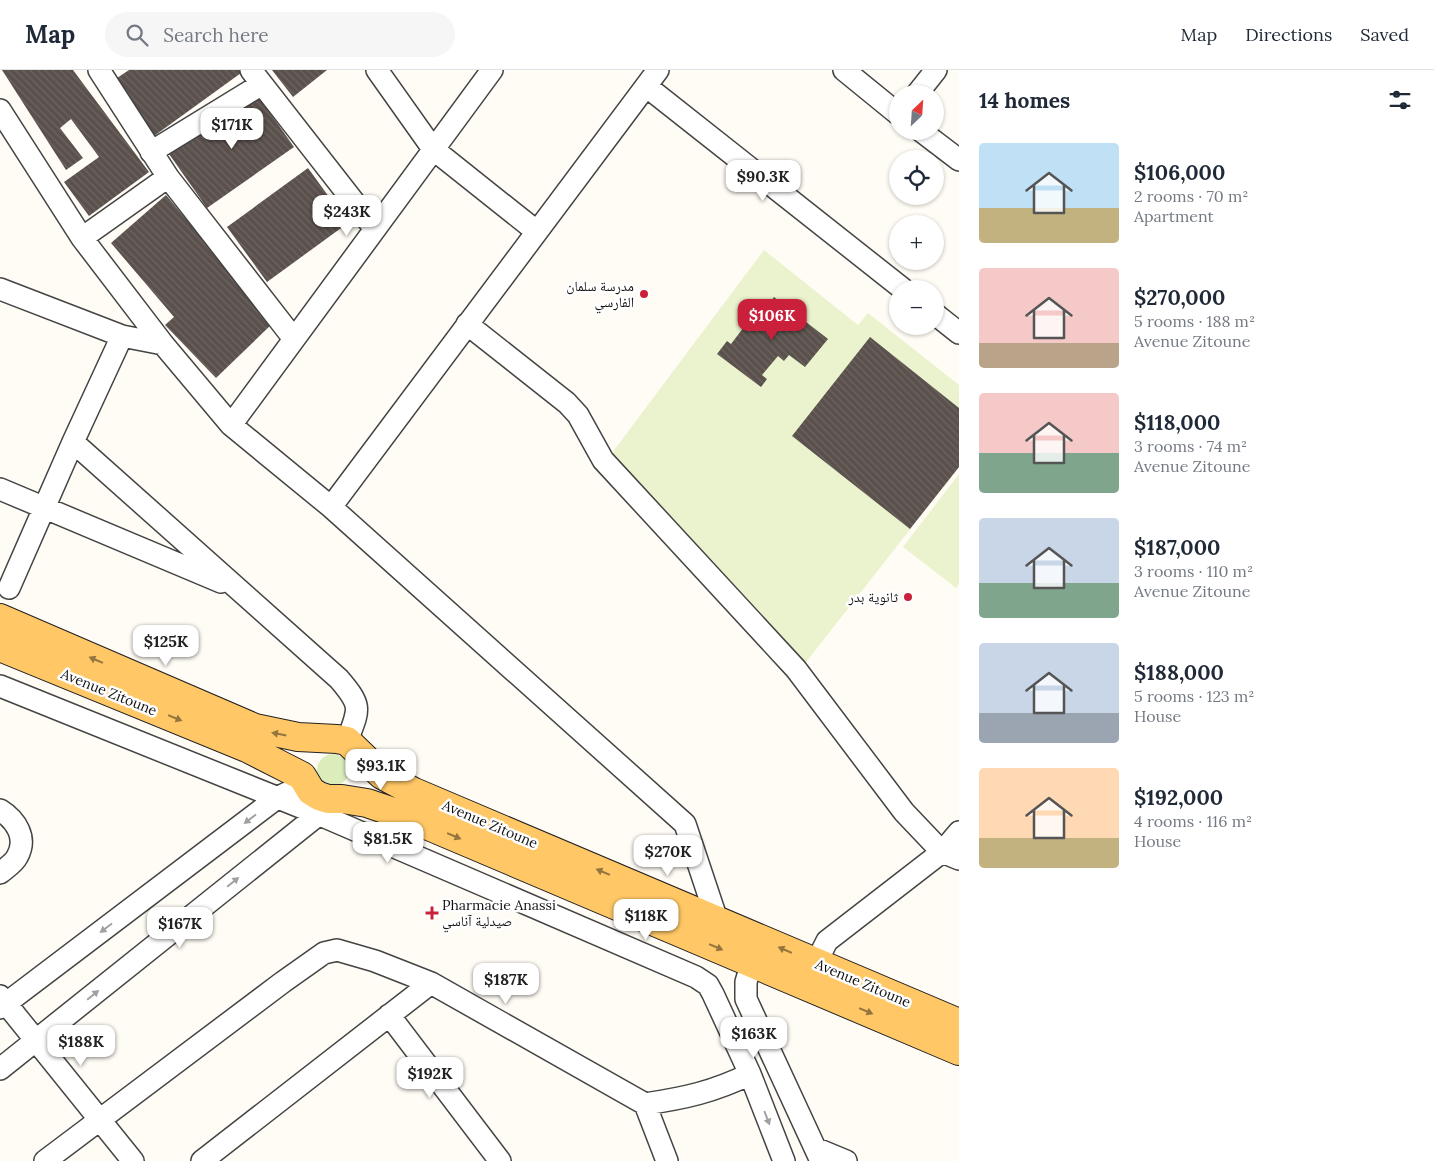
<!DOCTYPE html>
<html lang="en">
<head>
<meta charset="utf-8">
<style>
	body { margin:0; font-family:Lora,"Noto Naskh Arabic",serif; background:#f6f6f7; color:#1f2937; height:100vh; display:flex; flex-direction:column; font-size:19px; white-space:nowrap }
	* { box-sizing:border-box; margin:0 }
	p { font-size:16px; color:#747a83 }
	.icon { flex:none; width:28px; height:28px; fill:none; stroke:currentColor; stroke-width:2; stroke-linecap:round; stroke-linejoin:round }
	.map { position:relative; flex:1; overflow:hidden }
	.side { display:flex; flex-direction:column; background:#fff; width:475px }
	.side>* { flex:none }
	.needle { width:32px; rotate:25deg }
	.buttons { position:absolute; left:889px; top:15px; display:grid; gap:10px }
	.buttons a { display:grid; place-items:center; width:55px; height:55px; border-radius:50%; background:#fff; box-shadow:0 1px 4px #0004; font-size:25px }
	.price { position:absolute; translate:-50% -42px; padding:0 11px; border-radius:10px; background:#fff; color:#222; font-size:16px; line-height:32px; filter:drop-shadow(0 1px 2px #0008) }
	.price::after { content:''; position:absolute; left:50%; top:30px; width:15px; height:11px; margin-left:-8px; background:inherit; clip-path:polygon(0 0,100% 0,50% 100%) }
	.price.selected { background:#ca203c; color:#fff }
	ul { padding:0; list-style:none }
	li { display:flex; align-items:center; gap:15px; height:125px; padding:0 20px }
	li span { display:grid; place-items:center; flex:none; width:140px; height:100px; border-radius:5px; color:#555 }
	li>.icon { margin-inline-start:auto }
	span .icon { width:60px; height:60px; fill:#fffc; stroke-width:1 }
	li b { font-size:21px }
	h2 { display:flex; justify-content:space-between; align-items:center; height:60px; padding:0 20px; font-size:21px }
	header { display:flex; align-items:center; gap:30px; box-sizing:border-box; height:70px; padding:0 25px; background:#fff; border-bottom:1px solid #e0e1e3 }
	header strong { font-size:24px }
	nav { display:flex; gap:28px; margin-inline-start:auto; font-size:18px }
	.search { width:350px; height:45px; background:#f6f6f7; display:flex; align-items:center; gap:12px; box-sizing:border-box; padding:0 18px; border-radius:28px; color:#747a83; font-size:19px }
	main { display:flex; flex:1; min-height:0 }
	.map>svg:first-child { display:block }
	.grass { fill:#dbedbb }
	.pitch { fill:#ebf3ce }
	.building { fill:url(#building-back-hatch) }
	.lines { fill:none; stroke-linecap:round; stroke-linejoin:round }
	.minor-casing { stroke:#444; stroke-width:24 }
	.major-casing { stroke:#222; stroke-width:30 }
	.minor { stroke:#fff; stroke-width:21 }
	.major { stroke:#ffc765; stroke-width:28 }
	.oneway { fill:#94753f }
	.oneway2 { fill:#a0a0a0 }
	.poi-dot { fill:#ca203c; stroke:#fff; stroke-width:2 }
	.labels { text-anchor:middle; stroke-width:5; stroke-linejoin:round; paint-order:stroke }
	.poi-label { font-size:14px; fill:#111; stroke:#fff; text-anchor:end }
	.street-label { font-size:14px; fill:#111; stroke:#fff }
</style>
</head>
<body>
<header>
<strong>Map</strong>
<div class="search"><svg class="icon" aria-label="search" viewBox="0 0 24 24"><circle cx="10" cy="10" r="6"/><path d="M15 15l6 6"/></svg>Search here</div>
<nav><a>Map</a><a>Directions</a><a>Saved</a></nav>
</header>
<main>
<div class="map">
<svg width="959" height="1091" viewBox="0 0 959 1091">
	<defs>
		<pattern id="building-back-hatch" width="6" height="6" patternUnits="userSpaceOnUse" patternTransform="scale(1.25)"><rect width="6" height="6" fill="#5a504c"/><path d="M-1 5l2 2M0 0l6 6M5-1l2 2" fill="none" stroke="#6d6562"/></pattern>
	</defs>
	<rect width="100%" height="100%" fill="#fffcf5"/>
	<!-- grass -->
	<path class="grass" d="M317 700a16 16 0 1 1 32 0a16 16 0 1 1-32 0Z"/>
	<!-- pitch -->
	<path class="pitch" d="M764,180L858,255L868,243L959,315V397L803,596L609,387Z
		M959,404V514L956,518L903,477Z"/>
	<!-- building -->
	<path class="building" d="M2,0H73L149,102L89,146L64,112L99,87L71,49L60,58L83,88L66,100Z
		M129,0H239L241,3L154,66L114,10Z
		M272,0H327L293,27Z
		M256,23L294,77L207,138L169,84Z
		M308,98L348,153L267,212L227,157Z
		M166,125L273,253L216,308L165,255L174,247L111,173Z
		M774,227L828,269L805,297L789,285L784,291L778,286L762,305L767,309L761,317L717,284L727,271L731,274L760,236L765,239Z
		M870,267L959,338V397L910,459L792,366Z"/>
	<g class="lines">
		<defs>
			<path id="minor" d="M99,0L168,107L294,269
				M251,0L375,159
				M377,0L433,79L536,161
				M844,0L898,44
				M646,16L903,219
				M917,24L936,0
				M0,40L82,168L163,274L231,355L331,437L685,754L717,850
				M921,61L959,90
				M151,82L262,14
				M82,168L168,107
				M0,219L122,266L163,274
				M935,244L959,263
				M467,254L567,333L578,345L603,390L796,599L904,742L942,782L959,789
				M231,355L492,0
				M73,372L339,609C363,637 359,639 347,671
				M0,419L221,512
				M331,437L658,0
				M9,518L73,372L122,266
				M0,616L318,744L696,907L708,915L713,924L750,1004L784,1091
				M0,740C16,750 28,768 17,787C14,793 6,798 0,803
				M752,892L746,912V929L821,1091
				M816,893L827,871L942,782L959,762
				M0,926L133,1091
				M0,938L277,728L287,723
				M389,945L500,1091
				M0,999L328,737
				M645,1034L667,1091
				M817,1079L846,1091
				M45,1091L283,912L324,883L337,880L375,891L431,913L645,1034C685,1028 713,1022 750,1004
				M202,1091L431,913"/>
			<path id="major" d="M0,548L255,658L298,667L337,669L347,671L382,705L414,722L959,953
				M0,577L247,678L302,706L311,721L319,726L328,729H342L367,733L405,746L959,981"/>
		</defs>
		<!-- minor casing -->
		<use href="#minor" class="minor-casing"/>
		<!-- major casing -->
		<use href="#major" class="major-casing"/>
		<!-- minor -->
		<use href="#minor" class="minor"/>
		<!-- major -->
		<use href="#major" class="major"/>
	</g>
	<!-- one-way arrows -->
	<defs><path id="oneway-solid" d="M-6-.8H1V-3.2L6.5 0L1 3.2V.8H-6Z" transform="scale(1.25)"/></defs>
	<g class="oneway">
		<use href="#oneway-solid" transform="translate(96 590) rotate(-157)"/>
		<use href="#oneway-solid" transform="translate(175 648) rotate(22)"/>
		<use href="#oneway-solid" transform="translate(279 664) rotate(-169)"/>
		<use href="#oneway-solid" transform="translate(454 766) rotate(23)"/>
		<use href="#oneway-solid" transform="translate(603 802) rotate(-157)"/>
		<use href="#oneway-solid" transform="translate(716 877) rotate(23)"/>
		<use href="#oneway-solid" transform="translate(785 880) rotate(-157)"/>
		<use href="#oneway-solid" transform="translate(866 941) rotate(23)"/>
	</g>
	<g class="oneway2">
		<use href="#oneway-solid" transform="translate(250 749) rotate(143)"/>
		<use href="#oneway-solid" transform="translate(233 812) rotate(-39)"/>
		<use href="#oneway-solid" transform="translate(106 858) rotate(143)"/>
		<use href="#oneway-solid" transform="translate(93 925) rotate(-39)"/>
		<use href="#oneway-solid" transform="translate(767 1048) rotate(69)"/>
	</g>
	<!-- markers -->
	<g class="poi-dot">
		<circle cx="644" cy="224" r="5"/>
		<circle cx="908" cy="527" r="5"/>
		<path d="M429.5 835.5h5v5h5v5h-5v5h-5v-5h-5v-5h5z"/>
	</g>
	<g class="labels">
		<!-- poi labels -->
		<g class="poi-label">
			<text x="634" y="221">مدرسة سلمان<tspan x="634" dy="16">الفارسي</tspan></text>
			<text x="898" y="532">ثانوية بدر</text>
			<text x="442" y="840" text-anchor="start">Pharmacie Anassi<tspan x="442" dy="16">صيدلية آناسي</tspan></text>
		</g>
		<!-- street labels -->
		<g class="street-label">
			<text transform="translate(109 622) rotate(22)" y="5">Avenue Zitoune</text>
			<text transform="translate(490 754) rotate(23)" y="5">Avenue Zitoune</text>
			<text transform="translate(863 913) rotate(23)" y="5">Avenue Zitoune</text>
		</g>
	</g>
</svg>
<div class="buttons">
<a><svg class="needle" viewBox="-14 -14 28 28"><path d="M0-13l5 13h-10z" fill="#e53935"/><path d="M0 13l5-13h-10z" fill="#747a83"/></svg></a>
<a><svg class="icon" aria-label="locate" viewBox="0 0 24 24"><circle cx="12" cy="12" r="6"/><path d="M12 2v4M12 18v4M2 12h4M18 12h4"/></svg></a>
<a>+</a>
<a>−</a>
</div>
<b class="price" style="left:232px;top:80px">$171K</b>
<b class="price" style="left:763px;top:132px">$90.3K</b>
<b class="price" style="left:347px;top:167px">$243K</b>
<b class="price selected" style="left:772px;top:271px">$106K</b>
<b class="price" style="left:166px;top:597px">$125K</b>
<b class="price" style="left:381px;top:721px">$93.1K</b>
<b class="price" style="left:388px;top:794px">$81.5K</b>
<b class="price" style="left:668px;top:807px">$270K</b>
<b class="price" style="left:646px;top:871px">$118K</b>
<b class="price" style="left:180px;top:879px">$167K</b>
<b class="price" style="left:506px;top:935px">$187K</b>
<b class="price" style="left:754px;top:989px">$163K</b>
<b class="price" style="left:81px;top:997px">$188K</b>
<b class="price" style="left:430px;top:1029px">$192K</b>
</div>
<section class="side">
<h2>14 homes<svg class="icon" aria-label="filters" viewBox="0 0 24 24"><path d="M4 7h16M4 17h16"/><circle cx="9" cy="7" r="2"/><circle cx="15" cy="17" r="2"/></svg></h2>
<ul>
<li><span style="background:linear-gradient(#bfe0f5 65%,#c2b280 0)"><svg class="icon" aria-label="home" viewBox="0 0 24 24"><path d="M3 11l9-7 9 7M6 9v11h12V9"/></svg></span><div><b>$106,000</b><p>2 rooms · 70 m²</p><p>Apartment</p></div></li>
<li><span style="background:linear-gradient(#f6c9c9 75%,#b9a48a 0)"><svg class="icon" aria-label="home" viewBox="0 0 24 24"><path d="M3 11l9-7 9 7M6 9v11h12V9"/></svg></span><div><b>$270,000</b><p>5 rooms · 188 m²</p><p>Avenue Zitoune</p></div></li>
<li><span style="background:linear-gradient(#f6c9c9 60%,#7fa58c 0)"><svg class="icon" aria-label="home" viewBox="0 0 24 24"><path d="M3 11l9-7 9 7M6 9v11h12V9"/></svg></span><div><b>$118,000</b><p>3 rooms · 74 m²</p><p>Avenue Zitoune</p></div></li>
<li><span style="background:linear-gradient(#c9d6e8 65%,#7fa58c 0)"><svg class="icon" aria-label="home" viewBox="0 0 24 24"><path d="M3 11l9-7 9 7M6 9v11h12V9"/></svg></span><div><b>$187,000</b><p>3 rooms · 110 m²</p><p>Avenue Zitoune</p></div></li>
<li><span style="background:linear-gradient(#c9d6e8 70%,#9aa5b1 0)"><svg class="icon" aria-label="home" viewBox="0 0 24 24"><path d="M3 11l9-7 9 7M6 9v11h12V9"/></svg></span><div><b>$188,000</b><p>5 rooms · 123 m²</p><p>House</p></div></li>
<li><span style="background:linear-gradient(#ffd9b3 70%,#c2b280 0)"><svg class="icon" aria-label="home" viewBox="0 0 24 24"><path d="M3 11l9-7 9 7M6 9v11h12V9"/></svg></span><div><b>$192,000</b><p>4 rooms · 116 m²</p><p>House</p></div></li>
</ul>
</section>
</main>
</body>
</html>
